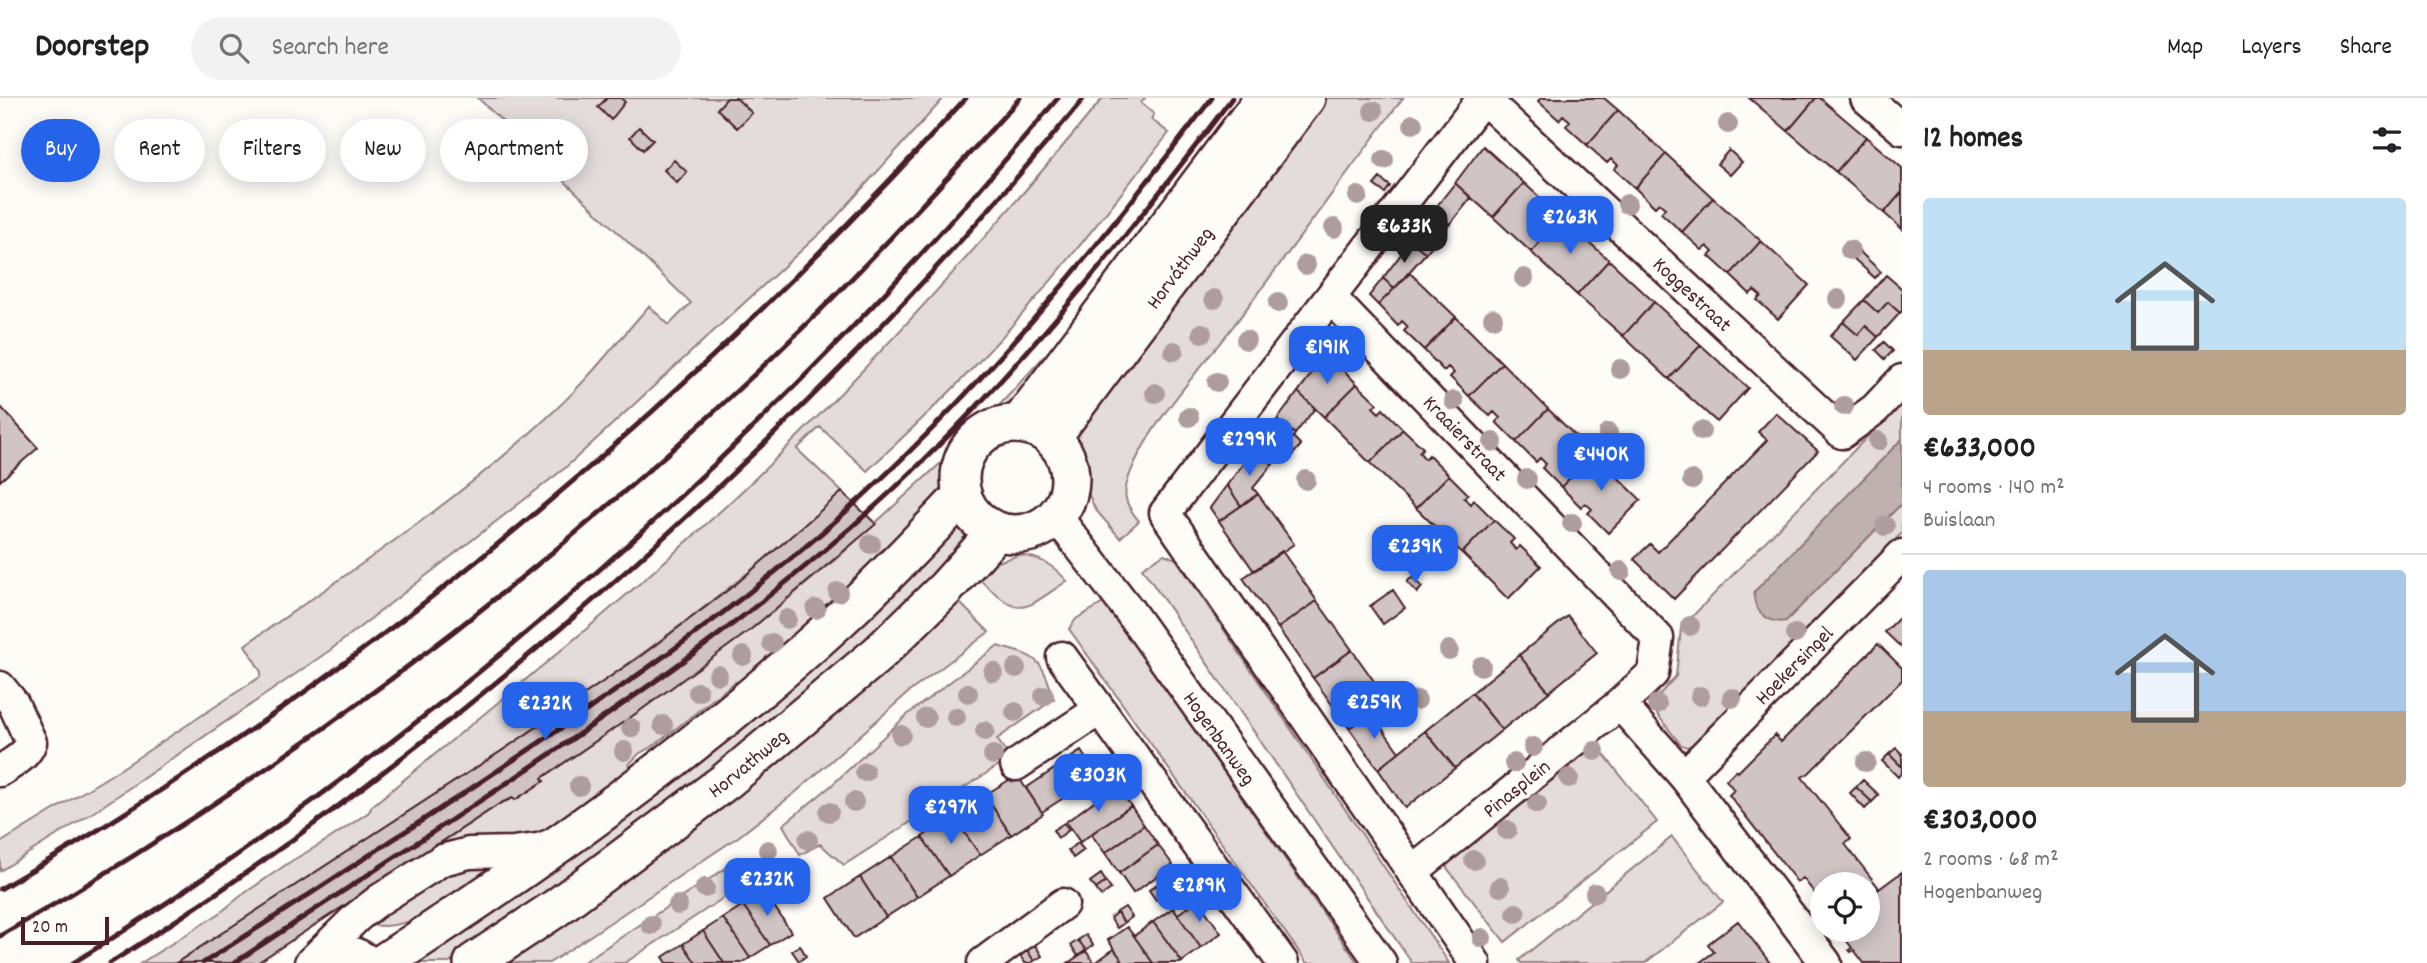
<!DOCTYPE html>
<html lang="en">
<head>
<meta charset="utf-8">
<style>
	body { margin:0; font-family:Dekko,sans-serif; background:#f2f2f2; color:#202124; height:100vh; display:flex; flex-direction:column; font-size:26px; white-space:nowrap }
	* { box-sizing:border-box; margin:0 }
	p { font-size:23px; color:#757577 }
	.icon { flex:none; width:38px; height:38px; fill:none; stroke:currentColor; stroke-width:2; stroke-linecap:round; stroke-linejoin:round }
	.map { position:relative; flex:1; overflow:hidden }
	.side { display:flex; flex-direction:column; background:#fff; width:525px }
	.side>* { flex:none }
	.hud { position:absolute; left:21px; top:21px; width:665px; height:63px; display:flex; gap:14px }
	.fabs { position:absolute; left:1810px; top:774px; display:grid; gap:14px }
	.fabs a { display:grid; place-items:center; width:70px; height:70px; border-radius:50%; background:#fff; box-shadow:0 4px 18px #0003; font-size:35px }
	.scale { position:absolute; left:21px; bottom:18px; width:88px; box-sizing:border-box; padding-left:7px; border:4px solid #4a1f2b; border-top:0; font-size:19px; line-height:24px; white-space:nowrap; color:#4a1f2b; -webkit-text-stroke:5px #fdfcf7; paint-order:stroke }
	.price { position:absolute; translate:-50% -60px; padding:0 16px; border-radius:14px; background:#2563eb; color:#fff; font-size:23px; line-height:46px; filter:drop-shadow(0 2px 4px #0008) }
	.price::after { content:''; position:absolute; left:50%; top:42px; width:21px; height:16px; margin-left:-10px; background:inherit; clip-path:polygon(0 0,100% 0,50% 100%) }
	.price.selected { background:#222; color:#fff }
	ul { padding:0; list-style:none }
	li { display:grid; align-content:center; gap:14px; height:371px; padding:0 21px }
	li+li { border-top:2px solid #e0e0e0 }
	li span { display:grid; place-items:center; height:217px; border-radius:7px; color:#555 }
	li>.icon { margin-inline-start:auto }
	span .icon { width:126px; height:126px; fill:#fffc; stroke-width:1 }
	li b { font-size:30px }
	h2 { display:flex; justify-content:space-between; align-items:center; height:84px; padding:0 21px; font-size:30px }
	.chip { padding:0 24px; border-radius:32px; background:#fff; box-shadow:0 4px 18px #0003; font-size:24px; line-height:63px }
	.chip.selected { background:#2563eb; color:#fff }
	header { display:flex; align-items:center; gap:42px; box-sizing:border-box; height:98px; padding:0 35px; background:#fff; border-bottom:2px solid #e0e0e0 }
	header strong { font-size:33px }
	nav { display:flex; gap:38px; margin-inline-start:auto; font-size:24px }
	.search { width:490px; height:63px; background:#f2f2f2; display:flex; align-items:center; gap:18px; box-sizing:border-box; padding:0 24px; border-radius:38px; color:#757577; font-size:26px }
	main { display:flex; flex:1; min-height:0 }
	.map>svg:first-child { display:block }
	.green { fill:#e3dcda; stroke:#967e82; stroke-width:2 }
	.water { fill:#c0b1b1; stroke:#91777b; stroke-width:2 }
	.building { fill:#d0c5c4; stroke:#4a1f2b; stroke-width:2 }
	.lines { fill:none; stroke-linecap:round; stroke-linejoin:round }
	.minor-casing { stroke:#4a1f2b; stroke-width:35 }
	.major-casing { stroke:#4a1f2b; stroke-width:42 }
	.minor { stroke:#fdfcf7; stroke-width:30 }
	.major { stroke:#fdfcf7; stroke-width:37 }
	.rail { stroke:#4a1f2b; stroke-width:5 }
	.tree { fill:#af9c9f }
	.labels { text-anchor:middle; stroke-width:7; stroke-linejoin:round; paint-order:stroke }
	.street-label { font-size:21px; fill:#4a1f2b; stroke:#fdfcf7 }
</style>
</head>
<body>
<header>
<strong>Doorstep</strong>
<div class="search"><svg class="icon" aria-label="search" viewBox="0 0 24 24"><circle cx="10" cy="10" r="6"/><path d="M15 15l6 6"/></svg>Search here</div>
<nav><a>Map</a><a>Layers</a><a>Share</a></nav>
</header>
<main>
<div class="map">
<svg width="1902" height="865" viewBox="0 0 1902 865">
	<rect width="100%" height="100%" fill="#fdfcf7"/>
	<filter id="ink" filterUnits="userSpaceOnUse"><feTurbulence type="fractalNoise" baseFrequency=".0143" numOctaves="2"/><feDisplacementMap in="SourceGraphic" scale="14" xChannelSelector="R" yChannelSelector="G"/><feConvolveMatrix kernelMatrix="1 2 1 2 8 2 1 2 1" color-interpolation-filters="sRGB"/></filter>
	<g filter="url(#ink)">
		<!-- green -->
		<path class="green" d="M478,0H944L830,126L565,370L329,553L97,712L0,773V745L119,672L260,579L261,574L245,547C350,474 458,403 552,315C587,283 617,244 649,208L669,227L691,205Z
			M1103,0H1145L1141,5L1154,16L1151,21L1169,35C1109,111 1051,187 985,257C948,298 907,335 867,373L820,329L797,351L842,394C717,509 576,605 434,697C348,753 262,809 176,865H141L220,815L242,797L290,764L329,741L369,714L372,708C505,598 641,491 765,371C886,253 996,130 1103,0Z
			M1320,0H1403C1345,77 1289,155 1231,231C1199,272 1141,336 1127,385C1122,400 1129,411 1139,423L1120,440L1095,411L1089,397L1075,348L1080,320Z
			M1060,241L1008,314L985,323Z
			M1902,303V341L1755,493L1786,523L1902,405V435L1692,647L1687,649L1681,647L1650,607L1676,578L1681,530Z
			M955,352L950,364L947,392L758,582L735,584L655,647L640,655L629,666L634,682L559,736L453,744L424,756L501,705L513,700L515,702L544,683L542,680L641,612L766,519L835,462Z
			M957,422L975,439L882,534L560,793L449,865H404Z
			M1164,456L1176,461L1449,865H1412L1142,470Z
			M1019,457C1040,459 1053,467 1067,483C1019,515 1022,521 978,480L994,465Z
			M956,501L989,534L909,594L796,694L738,739L560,858L549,865H486Z
			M1105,504L1358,865H1307L1069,531L1076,521Z
			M997,548C1038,559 1041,559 1054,601L997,641L1010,660L844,767L820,746L800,757L783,727L832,687L907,617Z
			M1592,641L1657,724L1505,844L1440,761Z
			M1672,739L1723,804L1645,865H1521L1519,862Z
			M740,761L752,781L634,859L624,865H582Z
			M493,768L496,772C465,791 409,838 371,826V822L451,771Z"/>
		<!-- water -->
		<path class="water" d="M1902,341V405L1786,523C1768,527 1750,510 1755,493Z"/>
		<!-- building -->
		<path class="building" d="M607,0H621L625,4L611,22L598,9Z
			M727,0H736L752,15L737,30L717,11Z
			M1541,0H1604L1618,12L1587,47L1566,28L1570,23L1563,17L1559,22L1538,3Z
			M1749,0H1816L1788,33Z
			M1816,0H1820L1866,39L1836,74L1788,33Z
			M1618,12L1666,56L1635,90L1614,71L1618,67L1611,61L1607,65L1587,47Z
			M639,29L653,42L643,52L630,39Z
			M1866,39L1902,70V94L1884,115L1836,74Z
			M1483,48L1524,85L1493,119L1455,85Z
			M1729,52L1742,64L1730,77L1717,66Z
			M1666,56L1713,100L1682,134L1661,115L1665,110L1659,105L1655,109L1635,90Z
			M674,62L687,74L677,85L664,72Z
			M1380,80L1390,88L1385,95L1374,87Z
			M1455,85L1471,100L1450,126L1433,113Z
			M1524,85L1562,120L1531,154L1493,119Z
			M1902,94V131L1884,115Z
			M1713,100L1761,143L1730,177L1709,158L1713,154L1707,148L1702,152L1682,134Z
			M1433,113L1450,126L1426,155L1411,143Z
			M1562,120L1609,162L1577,197L1531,154Z
			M1411,143L1426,155L1394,191L1383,180Z
			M1761,143L1809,187L1778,221L1757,202L1761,198L1754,192L1750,196L1730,177Z
			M1859,153L1881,174L1875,180L1853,160Z
			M1609,162L1654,204L1623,238L1577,197Z
			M1410,175L1456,219L1424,252L1404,233L1408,229L1402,223L1398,228L1378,207Z
			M1886,177L1902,191V213L1900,215L1888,204L1878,215L1864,202Z
			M1383,180L1394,191L1378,207L1369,198Z
			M1864,202L1878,215L1888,204L1900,215L1878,239L1866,228L1858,237L1843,224Z
			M1654,204L1701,247L1669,281L1623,238Z
			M1456,219L1502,265L1469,298L1450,279L1454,275L1448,269L1444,273L1424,252Z
			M1843,224L1858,237L1866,228L1878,239L1857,262L1830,238Z
			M1884,244L1893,253L1885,261L1876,252Z
			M1701,247L1748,290L1717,324L1669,281Z
			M1327,255L1357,286L1324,319L1298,294Z
			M1502,265L1548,311L1516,344L1496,324L1500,320L1494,314L1490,318L1469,298Z
			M1357,286L1377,305L1373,309L1379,315L1383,311L1403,331L1370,365L1324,319Z
			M1298,294L1315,310L1295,336L1277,322Z
			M0,308L38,350L0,383Z
			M1548,311L1594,356L1561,389L1542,370L1546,366L1540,360L1536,364L1516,344Z
			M1776,315L1818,353L1674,501L1634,461L1650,446L1658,454L1767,342L1758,334Z
			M1277,322L1295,336L1293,339L1301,347L1289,361L1281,354L1273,366L1254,352Z
			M1403,331L1423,350L1419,354L1425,361L1429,357L1449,377L1416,410L1370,365Z
			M1254,352L1273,366L1253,390L1258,396L1241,408L1227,387Z
			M1594,356L1641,402L1608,435L1588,415L1592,411L1585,405L1581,409L1561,389Z
			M1449,377L1468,396L1464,400L1471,406L1474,402L1494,422L1462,455L1416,410Z
			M1227,387L1241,408L1219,423L1210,410Z
			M842,394L876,426L749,533L641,612L542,680L544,683L515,702L513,700L501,705L257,865H176L506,650L642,557L736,486Z
			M1258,396L1294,446L1254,473L1219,423Z
			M1494,422L1514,441L1510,445L1516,452L1520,448L1541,468L1508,501L1462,455Z
			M1282,453L1317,503L1278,530L1243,480Z
			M1412,479L1422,489L1417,495L1407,484Z
			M1393,492L1405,510L1383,526L1370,508Z
			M1317,503L1352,552L1313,580L1278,530Z
			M1902,517V550L1885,534Z
			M1568,518L1597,555L1549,594L1519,557Z
			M1878,546L1902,570V582L1809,675L1802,679L1851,741L1845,746L1879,790L1867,800V786H1822V805L1803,780L1797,784L1729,697L1734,692L1726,682L1736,672L1738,674L1775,637L1781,644Z
			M1352,552L1388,603L1349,630L1313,580Z
			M1519,557L1549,594L1502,632L1472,595Z
			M1472,595L1502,632L1455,670L1425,633Z
			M1371,615L1399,654L1378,671L1349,630Z
			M1425,633L1455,670L1405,710L1378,671Z
			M1896,650L1902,656V669L1889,656Z
			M1081,653L1097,678L1042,714L1043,716L1026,690Z
			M1889,656L1902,669V674L1898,679L1882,663Z
			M1017,677L1043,716L1011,737L985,697Z
			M1863,682L1879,697L1872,704L1856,689Z
			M1116,687L1131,708L1080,744L1066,724Z
			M1856,689L1872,704L1865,711L1850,695Z
			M985,697L1011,737L980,757L953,718Z
			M1131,708L1144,727L1105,755L1091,736Z
			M953,718L980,757L949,778L922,739Z
			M1064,725L1069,732L1058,740L1053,732Z
			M1144,727L1158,747L1119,775L1105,755Z
			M922,739L949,778L917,799L891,759Z
			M1078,745L1084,752L1073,760L1068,752Z
			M1158,747L1173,767L1133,795L1119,775Z
			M891,759L917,799L886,819L860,779Z
			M1902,774V865H1864L1854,852L1851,854L1849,852L1852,850L1838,831H1867V800Z
			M1101,776L1106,784L1096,791L1090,784Z
			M860,779L886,819L854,840L828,800Z
			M1164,782L1171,792L1163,797L1156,787Z
			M1106,784L1111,791L1101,798L1096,791Z
			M1156,787L1163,797L1156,802L1149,792Z
			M764,793L791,834L770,847L743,807Z
			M1198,802L1221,835L1201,850L1173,810L1178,816Z
			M743,807L770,847L750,860L723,820Z
			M1125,809L1132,819L1124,825L1117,814Z
			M1173,810L1201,850L1182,864L1153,824Z
			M1117,814L1124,825L1117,830L1110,820Z
			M723,820L750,860L742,865H724L703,833Z
			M1738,823L1770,865H1699L1714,854L1708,846Z
			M1153,824L1182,864L1180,865H1153L1134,838Z
			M1127,829L1134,838L1153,865H1124L1108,842Z
			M703,833L724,865H696L683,846Z
			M1086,837L1093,847L1086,852L1078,842Z
			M1078,842L1086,852L1078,858L1071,847Z
			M683,846L696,865H667L663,859Z
			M800,847L806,858L799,863L792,853Z
			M1035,847L1042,858L1034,863L1027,852Z
			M1114,851L1124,865H1095Z
			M1027,852L1034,863L1031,865H1025L1020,858Z
			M1086,853L1094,865H1068Z"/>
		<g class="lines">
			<defs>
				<g id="minor">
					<path id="s1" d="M1483,0L1842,335L1875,311L1902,282"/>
					<path d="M1866,0L1902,31"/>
					<path id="s2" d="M1331,200L1658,540L1653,575L1620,606L1412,774"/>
					<path id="s3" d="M1056,418L1128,511L1381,865"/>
					<path d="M1062,559L1283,865"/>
					<path d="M0,589L13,605L31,644C27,658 12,665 0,673"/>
					<path d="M1620,606L1684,678L1826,865"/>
					<path d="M1016,667L1099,612"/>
					<path id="s4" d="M1684,678L1902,457"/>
					<path d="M313,864C333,854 352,847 370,865"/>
					<path d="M310,865L357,819L379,802L442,762L469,755L514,754L539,751L553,746"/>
					<path d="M983,865L1063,806"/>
					<path d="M1475,865L1165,415L1483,0"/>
				</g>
				<g id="major">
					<circle cx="1015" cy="381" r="55"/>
					<path d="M1019,326L1264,0"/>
					<path id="s5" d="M1052,339L1306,0"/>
					<path d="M383,865C543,761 698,651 839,522C882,483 922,440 962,398"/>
					<path id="s6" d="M473,865L556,810L726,683L878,556L945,491L997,433"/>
				</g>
			</defs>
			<!-- minor casing -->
			<use href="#minor" class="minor-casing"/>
			<!-- major casing -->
			<use href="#major" class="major-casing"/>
			<!-- minor -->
			<use href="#minor" class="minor"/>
			<!-- major -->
			<use href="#major" class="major"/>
			<!-- rail -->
			<path class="rail" d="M0,791C362,581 685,310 966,0
				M0,838C272,682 528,489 757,274C849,187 935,94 1020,0
				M73,865C444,634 777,336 1058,0
				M110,865C271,764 423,648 568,524C754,364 928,190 1084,0
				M203,865C296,806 388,745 479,685C601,604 722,522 832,426C977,298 1095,153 1212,0
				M234,865C316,811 398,757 480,703C635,600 791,493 925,361C1038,250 1137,126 1232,0"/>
		</g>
		<!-- trees -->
		<g class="tree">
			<circle cx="1373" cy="13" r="10"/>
			<circle cx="1413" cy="26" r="10"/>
			<circle cx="1728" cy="26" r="10"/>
			<circle cx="1384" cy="62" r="10"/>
			<circle cx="1358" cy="98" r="10"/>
			<circle cx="1627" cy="106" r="10"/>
			<circle cx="1334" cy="130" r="10"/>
			<circle cx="1850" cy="152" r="10"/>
			<circle cx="1306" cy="167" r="10"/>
			<circle cx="1524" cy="180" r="10"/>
			<circle cx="1214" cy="201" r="10"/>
			<circle cx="1838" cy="201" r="10"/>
			<circle cx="1278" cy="205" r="10"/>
			<circle cx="1493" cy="220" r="10"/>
			<circle cx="1202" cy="235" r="10"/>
			<circle cx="1246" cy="242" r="10"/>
			<circle cx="1174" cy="253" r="10"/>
			<circle cx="1620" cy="271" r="10"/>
			<circle cx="1217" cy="284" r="10"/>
			<circle cx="1155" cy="295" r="10"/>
			<circle cx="1454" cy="303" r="10"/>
			<circle cx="1844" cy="308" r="10"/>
			<circle cx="1189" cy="319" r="10"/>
			<circle cx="1701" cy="333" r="10"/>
			<circle cx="1608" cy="335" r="10"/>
			<circle cx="1878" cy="343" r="10"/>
			<circle cx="1493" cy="344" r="10"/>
			<circle cx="1527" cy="381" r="10"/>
			<circle cx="1306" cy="382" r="10"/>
			<circle cx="1692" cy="382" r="10"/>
			<circle cx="1572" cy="425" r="10"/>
			<circle cx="1885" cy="428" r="10"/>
			<circle cx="871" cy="446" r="10"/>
			<circle cx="1621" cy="473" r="10"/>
			<circle cx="838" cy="494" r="10"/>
			<circle cx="816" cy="511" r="10"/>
			<circle cx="787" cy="521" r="10"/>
			<circle cx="1690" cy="528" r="10"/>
			<circle cx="1795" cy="536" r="10"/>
			<circle cx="772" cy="545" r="10"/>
			<circle cx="1449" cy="552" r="10"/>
			<circle cx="743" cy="558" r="10"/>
			<circle cx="1481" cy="568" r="10"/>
			<circle cx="1016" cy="570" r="10"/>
			<circle cx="993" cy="574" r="10"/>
			<circle cx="718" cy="577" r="10"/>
			<circle cx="698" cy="594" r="10"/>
			<circle cx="968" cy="595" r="10"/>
			<circle cx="1044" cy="598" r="10"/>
			<circle cx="1700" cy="598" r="10"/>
			<circle cx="1732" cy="600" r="10"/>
			<circle cx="1417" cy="602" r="10"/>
			<circle cx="1657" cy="606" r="10"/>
			<circle cx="1015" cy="614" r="10"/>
			<circle cx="956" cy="619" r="10"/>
			<circle cx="926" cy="620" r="10"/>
			<circle cx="663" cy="627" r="10"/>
			<circle cx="631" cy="630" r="10"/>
			<circle cx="985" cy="633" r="10"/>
			<circle cx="901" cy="637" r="10"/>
			<circle cx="1533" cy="649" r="10"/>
			<circle cx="624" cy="653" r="10"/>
			<circle cx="1595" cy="653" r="10"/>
			<circle cx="993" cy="657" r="10"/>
			<circle cx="1866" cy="664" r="10"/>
			<circle cx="1514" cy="665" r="10"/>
			<circle cx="865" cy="674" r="10"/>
			<circle cx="1569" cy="680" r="10"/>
			<circle cx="579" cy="688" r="10"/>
			<circle cx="854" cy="704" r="10"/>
			<circle cx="1537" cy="706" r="10"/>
			<circle cx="829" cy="714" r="10"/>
			<circle cx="1507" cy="732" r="10"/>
			<circle cx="808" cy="742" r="10"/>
			<circle cx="768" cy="752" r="10"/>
			<circle cx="1474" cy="762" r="10"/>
			<circle cx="1500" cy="789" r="10"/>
			<circle cx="705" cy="790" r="10"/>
			<circle cx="1595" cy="795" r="10"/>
			<circle cx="678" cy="807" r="10"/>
			<circle cx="1516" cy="815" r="10"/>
			<circle cx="651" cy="827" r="10"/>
			<circle cx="1482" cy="840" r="10"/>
		</g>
	</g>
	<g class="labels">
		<!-- street labels -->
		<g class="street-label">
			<text dy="7" stroke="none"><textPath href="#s5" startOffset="212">Horváthweg</textPath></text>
			<text dy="7" stroke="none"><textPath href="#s1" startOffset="287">Koggestraat</textPath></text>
			<text dy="7" stroke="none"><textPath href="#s2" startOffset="194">Kraaierstraat</textPath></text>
			<text dy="7" stroke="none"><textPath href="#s4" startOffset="156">Hoekersingel</textPath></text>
			<text dy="7" stroke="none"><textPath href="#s3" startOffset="276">Hogenbanweg</textPath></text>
			<text dy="7" stroke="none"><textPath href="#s6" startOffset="340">Horvathweg</textPath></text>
			<text transform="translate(1516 690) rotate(-39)" y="7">Pinasplein</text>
		</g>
	</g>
</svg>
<div class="fabs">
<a><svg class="icon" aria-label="locate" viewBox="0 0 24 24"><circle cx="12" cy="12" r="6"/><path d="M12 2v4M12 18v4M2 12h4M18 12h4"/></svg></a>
</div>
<div class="scale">20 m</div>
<b class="price" style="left:1570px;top:158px">€263K</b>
<b class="price selected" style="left:1404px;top:167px">€633K</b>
<b class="price" style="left:1327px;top:288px">€191K</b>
<b class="price" style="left:1249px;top:380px">€299K</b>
<b class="price" style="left:1601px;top:395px">€440K</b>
<b class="price" style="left:1415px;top:487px">€239K</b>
<b class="price" style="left:1374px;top:643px">€259K</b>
<b class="price" style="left:545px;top:644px">€232K</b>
<b class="price" style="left:1098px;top:716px">€303K</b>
<b class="price" style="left:951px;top:748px">€297K</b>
<b class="price" style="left:767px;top:820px">€232K</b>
<b class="price" style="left:1199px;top:826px">€289K</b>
<div class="hud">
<a class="chip selected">Buy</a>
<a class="chip">Rent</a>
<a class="chip">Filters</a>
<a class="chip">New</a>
<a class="chip">Apartment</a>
</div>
</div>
<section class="side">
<h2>12 homes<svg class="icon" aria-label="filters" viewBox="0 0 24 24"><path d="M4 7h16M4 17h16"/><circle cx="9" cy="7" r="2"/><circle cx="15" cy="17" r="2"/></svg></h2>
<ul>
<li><span style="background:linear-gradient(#bfe0f5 70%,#b9a48a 0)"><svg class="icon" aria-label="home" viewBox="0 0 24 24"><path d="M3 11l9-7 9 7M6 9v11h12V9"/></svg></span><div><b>€633,000</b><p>4 rooms · 140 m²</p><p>Buislaan</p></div></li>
<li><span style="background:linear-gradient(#a9c7e8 65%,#b9a48a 0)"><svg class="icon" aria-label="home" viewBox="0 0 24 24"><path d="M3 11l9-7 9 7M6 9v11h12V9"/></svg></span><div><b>€303,000</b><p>2 rooms · 68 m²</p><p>Hogenbanweg</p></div></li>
</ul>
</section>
</main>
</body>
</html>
